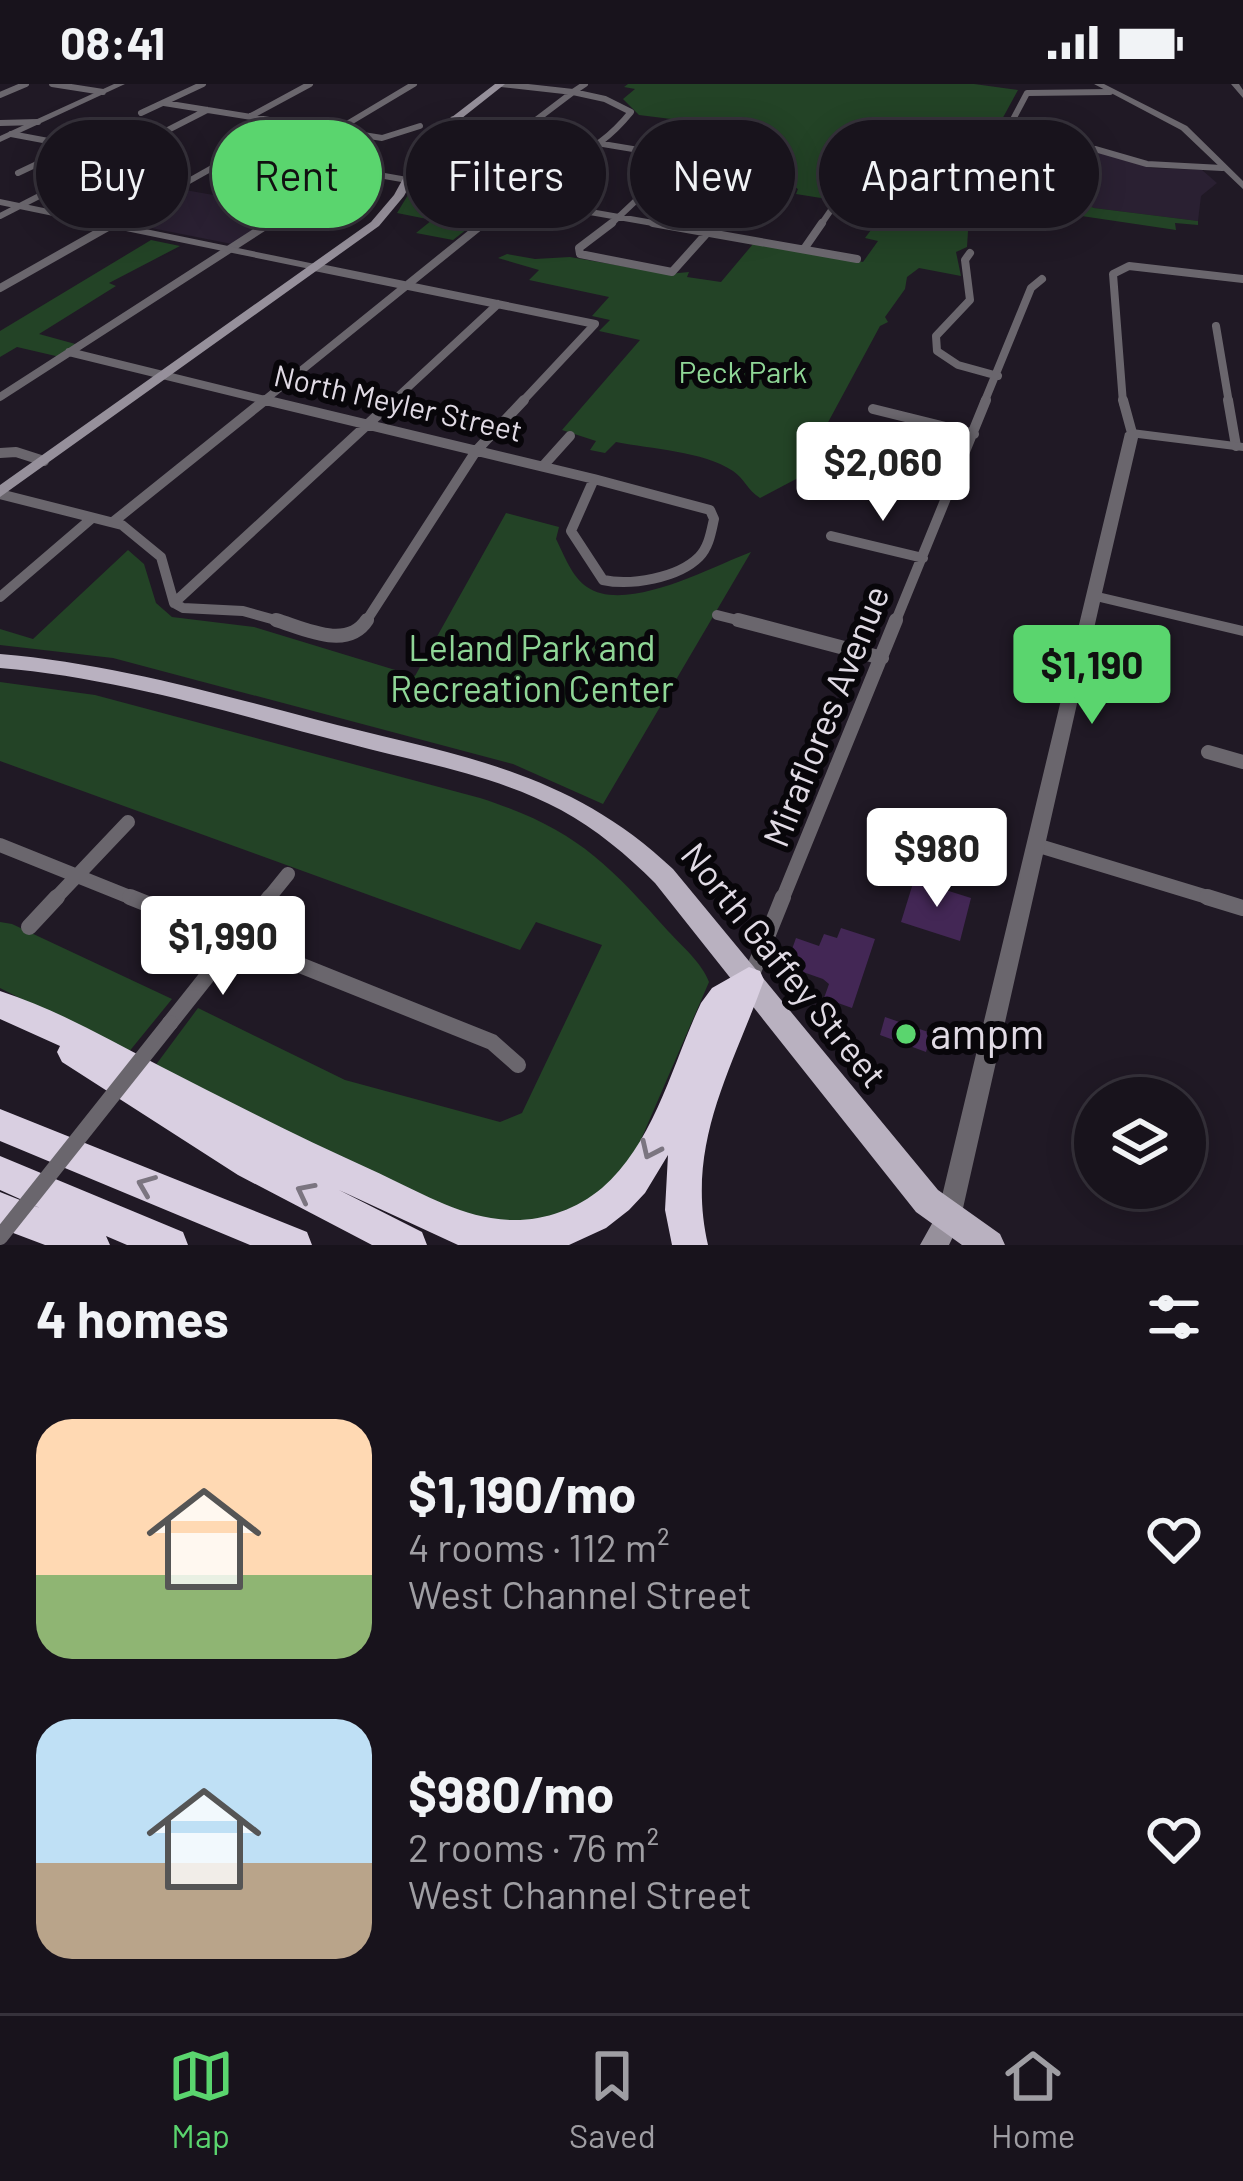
<!DOCTYPE html>
<html lang="en">
<head>
<meta charset="utf-8">
<style>
	body { margin:0; font-family:Barlow,sans-serif; background:#252029; color:#f1f3f6; height:100vh; display:flex; flex-direction:column; font-size:45px; white-space:nowrap }
	* { box-sizing:border-box; margin:0 }
	p { font-size:39px; color:#9f9ea3 }
	.icon { flex:none; width:66px; height:66px; fill:none; stroke:currentColor; stroke-width:2; stroke-linecap:round; stroke-linejoin:round }
	.map { position:relative; height:1161px; overflow:hidden }
	.drawer { display:flex; flex-direction:column; background:#18131c; flex:1 }
	.drawer>* { flex:none }
	.banner { position:absolute; left:36px; top:36px; width:1173px; height:108px; display:flex; gap:24px }
	.tools { position:absolute; left:1074px; top:993px; display:grid; gap:24px }
	.tools a { display:grid; place-items:center; width:132px; height:132px; border-radius:50%; background:#18131c; box-shadow:0 6px 30px #0003,0 0 0 3px #36323b; font-size:60px }
	.price { position:absolute; translate:-50% -102px; padding:0 27px; border-radius:12px; background:#fff; color:#222; font-size:39px; line-height:78px; filter:drop-shadow(0 3px 6px #0008) }
	.price::after { content:''; position:absolute; left:50%; top:72px; width:36px; height:27px; margin-left:-18px; background:inherit; clip-path:polygon(0 0,100% 0,50% 100%) }
	.price.active { background:#5ad56e; color:#111 }
	ul { padding:0; list-style:none }
	li { display:flex; align-items:center; gap:36px; height:300px; padding:0 36px }
	li span { display:grid; place-items:center; flex:none; width:336px; height:240px; border-radius:36px; color:#555 }
	li>.icon { margin-inline-start:auto }
	span .icon { width:144px; height:144px; fill:#fffc; stroke-width:1 }
	li b { font-size:51px }
	h2 { display:flex; justify-content:space-between; align-items:center; height:144px; padding:0 36px; font-size:51px }
	.tag { padding:0 42px; border-radius:54px; background:#18131c; box-shadow:0 6px 30px #0003,0 0 0 3px #36323b; font-size:42px; line-height:108px }
	.tag.active { background:#5ad56e; color:#111 }
	.status { display:flex; justify-content:space-between; align-items:center; height:84px; padding:0 60px; background:#18131c; direction:ltr }
	.status svg { height:33px; fill:currentColor }
	.tab-bar { display:flex; justify-content:space-around; align-items:center; height:168px; border-top:3px solid #36323b; background:#18131c; font-size:33px; color:#9f9ea3 }
	.tab-bar a { display:grid; justify-items:center; gap:6px }
	.tab-bar .active { color:#5ad56e }
	.map>svg:first-child { display:block }
	.built { fill:#2a2032 }
	.green { fill:#234326 }
	.building { fill:#432755 }
	.lines { fill:none; stroke-linecap:round; stroke-linejoin:round }
	.minor-far4 { stroke:#6a666d; stroke-width:6 }
	.minor-far3 { stroke:#6a666d; stroke-width:8 }
	.minor-far2 { stroke:#6a666d; stroke-width:10 }
	.minor-far1 { stroke:#6a666d; stroke-width:14 }
	.minor { stroke:#6a666d; stroke-width:16 }
	.tertiary { fill:#6a666d; fill-rule:evenodd }
	.secondary { fill:#96909b; fill-rule:evenodd }
	.primary { fill:#b9b1c0; fill-rule:evenodd }
	.motorway { fill:#d9cfe1; fill-rule:evenodd }
	.minor-bridge { stroke:#6a666d; stroke-width:16 }
	.oneway { stroke:#7b7580 }
	.poi-dot { fill:#5ad56e; stroke:#08060a; stroke-width:4.5 }
	.labels { text-anchor:middle; stroke-width:12; stroke-linejoin:round; paint-order:stroke }
	.far-park-label { font-size:30px; fill:#8fd696; stroke:#08060a }
	.far-street-label { font-size:30px; fill:#e1dbe5; stroke:#08060a }
	.park-label { font-size:36px; fill:#8fd696; stroke:#08060a }
	.street-label { font-size:36px; fill:#e1dbe5; stroke:#08060a }
	.near-poi-label { font-size:42px; fill:#e1dbe5; stroke:#08060a; text-anchor:start }
</style>
</head>
<body>
<div class="status"><b>08:41</b><svg viewBox="0 0 49 12"><path d="M0 12V9h3v3zM5 12V6h3v6zM10 12V3h3v9zM15 12V0h3v12zM26 1h20v11H26zM47 4h2v5h-2z"/></svg></div>
<div class="map">
<svg width="1243" height="1161" viewBox="0 0 1243 1161">
	<rect width="100%" height="100%" fill="#201925"/>
	<!-- built -->
	<path class="built" d="M993,51L1081,63L1151,84L1202,86L1217,99L1201,112L1198,137L1094,124L981,71Z
		M284,78L342,88L232,160L126,139L185,106L225,113Z"/>
	<!-- green -->
	<path class="green" d="M628,0H974L1018,6L982,72L1094,124L1198,137V141L1175,139L1176,146L1041,126L968,147L967,163L956,168L961,192L919,184L907,193L905,205L885,233L888,238L880,242L798,394L760,414C747,406 745,395 733,387C703,367 651,365 616,358L605,369L590,366L596,357L562,346L640,256L599,247L610,236L592,232L609,213L529,196L539,186L498,174L507,170L535,175L570,173L668,190L689,188L687,193L721,198L753,160L863,178L878,157L865,154L880,134L841,127L846,118L796,110L798,105C777,93 755,92 733,83C717,76 708,69 689,67L705,51L663,43L671,35L639,31L623,15L635,5L624,3Z
		M414,101L468,110L451,124L485,131L453,156L416,149L432,136L397,129Z
		M151,156L180,162L109,199L116,202L39,250L79,261L60,273L17,263L0,273V247Z
		M506,429L559,443L556,455C564,471 572,493 587,503C626,530 711,483 751,468L603,720L513,680L113,574L0,561V545L33,555L128,466L144,480L156,519L172,533L254,543L415,592Z
		M0,598L95,611L480,714C573,744 605,776 668,847C682,862 702,879 709,898L636,1067L596,1114L536,1138L476,1135L240,1032L155,982L198,924L345,996L500,1038L522,1029L602,861L536,838L520,866L0,677Z
		M0,838L12,840L172,915L128,969L0,904Z"/>
	<!-- building -->
	<path class="building" d="M914,796L971,814L960,857L901,838Z
		M841,844L875,855L852,924L824,914L829,900L823,895L786,882L796,854L819,862L824,850L837,854Z
		M885,933L931,949L926,968L880,951Z"/>
	<g class="lines">
		<!-- minor-far4 -->
		<path class="minor-far4" d="M52,0L103,8
			M501,0L573,8
			M573,8L605,15L631,28C592,76 549,90 491,70Z
			M573,8L585,0
			M0,11L26,0
			M164,19L382,54L420,42
			M141,29L203,0
			M251,32L310,0
			M453,35L717,79L709,87L644,109L609,142
			M0,39L38,38
			M1009,43L1027,9L1110,8
			M337,46L414,0
			M11,50L75,62
			M1095,65L1147,80L1222,84
			M293,76L670,142
			M18,89L75,62
			M533,115L596,89L599,78L594,68
			M0,132L207,26
			M109,142L292,39
			M265,142L351,87
			M480,142L514,115
			M714,142L754,98
			M820,142L831,126"/>
		<!-- minor-far3 -->
		<path class="minor-far3" d="M612,139L579,164L580,170L672,188L716,139
			M653,139L857,175
			M804,165L822,139
			M970,169L965,176L970,216L936,252L937,267L958,281L998,292
			M315,183L595,240L521,319
			M0,204L115,139
			M1216,242L1229,319
			M69,268L277,319
			M0,313L270,139
			M261,319L484,139
			M391,319L498,220
			M984,319L1031,204L1042,195
			M1123,319L1113,190L1129,182L1243,195"/>
		<!-- minor-far2 -->
		<path class="minor-far2" d="M265,316L594,395
			M1123,316L1132,349
			M1228,316L1236,362
			M873,325L974,350
			M0,369L16,368L44,377
			M543,382L570,352
			M841,386L949,411
			M594,395L710,426L714,435C711,448 709,463 699,473C678,494 631,502 603,496L571,447Z
			M0,410L122,441L161,473L174,519L183,524L243,527L286,539
			M113,438L265,316
			M831,452L923,474
			M0,513L91,435
			M174,519L394,316
			M717,531L749,539
			M365,539L476,367L524,316
			M895,539L986,316"/>
		<!-- minor-far1 -->
		<path class="minor-far1" d="M276,536C303,544 347,567 367,536
			M738,536L882,574
			M1208,668L1243,678
			M0,761L137,816
			M1036,761L1217,816
			M54,816L128,738
			M267,816L288,790
			M782,816L896,536"/>
		<!-- minor -->
		<path class="minor" d="M130,813L492,958L518,981
			M1207,813L1243,824
			M29,843L57,813
			M750,895L783,813
			M170,939L270,813"/>
		<!-- tertiary -->
		<path class="tertiary" d="M114,0H125L0,58V52Z
			M1094,0H1104L1187,42L1243,97V105L1181,46Z
			M1231,0H1239L1243,6V14Z
			M0,115L315,180L320,183L315,186L0,121Z
			M1132,345L1243,359V367L1138,354L1102,509L1243,542V552L1100,518L961,1133L958,1142L949,1145L940,1142L937,1133L1125,349Z"/>
		<!-- secondary -->
		<path class="secondary" d="M495,0H505L433,57L404,112L379,142L0,413V401L371,138L394,111L426,53Z
			M948,1123L957,1127L961,1136L949,1161H920L939,1127Z"/>
		<!-- primary -->
		<path class="primary" d="M0,570C108,579 210,608 314,635C451,671 565,683 673,785L938,1106L1000,1150L1005,1161H962L916,1128L655,799C627,771 596,745 561,726C496,691 421,679 350,660C234,630 120,594 0,584Z"/>
		<!-- motorway -->
		<path class="motorway" d="M749,883L760,887L764,896C731,988 685,1060 708,1161H672L665,1126L668,1071L645,1109L629,1126L606,1144L569,1161H458L339,1106L422,1148L427,1161H372L238,1091L62,978L57,968L60,962L0,935V907C56,925 106,954 158,981C228,1017 299,1053 372,1086C410,1103 449,1127 491,1134C530,1141 571,1130 602,1104C655,1058 672,980 701,919L712,904Z
			M0,1025L307,1148L312,1161H250L0,1057Z
			M0,1072L183,1148L188,1161H127L106,1152L110,1161H45L0,1144V1108L40,1124L0,1106Z"/>
		<!-- minor-bridge -->
		<path class="minor-bridge" d="M0,1153L170,939"/>
	</g>
	<!-- one-way arrows -->
	<defs><path id="oneway-chevron" d="M-2-3.5L2.5 0L-2 3.5" fill="none" stroke-width="1.6" stroke-linecap="round" stroke-linejoin="round" transform="scale(3)"/></defs>
	<g class="oneway">
		<use href="#oneway-chevron" transform="translate(650 1066) rotate(115)"/>
		<use href="#oneway-chevron" transform="translate(146 1101) rotate(-158)"/>
		<use href="#oneway-chevron" transform="translate(305 1108) rotate(-153)"/>
	</g>
	<!-- markers -->
	<circle class="poi-dot" cx="906" cy="950" r="12"/>
	<g class="labels">
		<!-- far-park labels -->
		<g class="far-park-label">
			<text x="743" y="299">Peck Park</text>
		</g>
		<!-- far-street labels -->
		<g class="far-street-label">
			<text transform="translate(398 320) rotate(13)" y="10">North Meyler Street</text>
		</g>
		<!-- park labels -->
		<g class="park-label">
			<text x="532" y="577">Leland Park and<tspan x="532" dy="41">Recreation Center</tspan></text>
		</g>
		<!-- street labels -->
		<g class="street-label">
			<text transform="translate(826 632) rotate(-68)" y="13">Miraflores Avenue</text>
			<text transform="translate(784 881) rotate(51)" y="13">North Gaffey Street</text>
		</g>
		<!-- near-poi labels -->
		<g class="near-poi-label">
			<text x="930" y="965">ampm</text>
		</g>
	</g>
</svg>
<div class="tools">
<a><svg class="icon" aria-label="layers" viewBox="0 0 24 24"><path d="M12 4l9 5-9 5-9-5zM3 14l9 5 9-5"/></svg></a>
</div>
<b class="price" style="left:883px;top:440px">$2,060</b>
<b class="price active" style="left:1092px;top:643px">$1,190</b>
<b class="price" style="left:937px;top:826px">$980</b>
<b class="price" style="left:223px;top:914px">$1,990</b>
<div class="banner">
<a class="tag">Buy</a>
<a class="tag active">Rent</a>
<a class="tag">Filters</a>
<a class="tag">New</a>
<a class="tag">Apartment</a>
</div>
</div>
<section class="drawer">
<h2>4 homes<svg class="icon" aria-label="filters" viewBox="0 0 24 24"><path d="M4 7h16M4 17h16"/><circle cx="9" cy="7" r="2"/><circle cx="15" cy="17" r="2"/></svg></h2>
<ul>
<li><span style="background:linear-gradient(#ffd9b3 65%,#8fb573 0)"><svg class="icon" aria-label="home" viewBox="0 0 24 24"><path d="M3 11l9-7 9 7M6 9v11h12V9"/></svg></span><div><b>$1,190/mo</b><p>4 rooms · 112 m²</p><p>West Channel Street</p></div><svg class="icon" aria-label="heart" viewBox="0 0 24 24"><path d="M12 20l-8-8c-3-5 5-10 8-4 3-6 11-1 8 4z"/></svg></li>
<li><span style="background:linear-gradient(#bfe0f5 60%,#b9a48a 0)"><svg class="icon" aria-label="home" viewBox="0 0 24 24"><path d="M3 11l9-7 9 7M6 9v11h12V9"/></svg></span><div><b>$980/mo</b><p>2 rooms · 76 m²</p><p>West Channel Street</p></div><svg class="icon" aria-label="heart" viewBox="0 0 24 24"><path d="M12 20l-8-8c-3-5 5-10 8-4 3-6 11-1 8 4z"/></svg></li>
</ul>
</section>
<nav class="tab-bar">
<a class="active"><svg class="icon" aria-label="map" viewBox="0 0 24 24"><path d="M3 6l6-2 6 2 6-2v14l-6 2-6-2-6 2zM9 4v14M15 6v14"/></svg>Map</a>
<a><svg class="icon" aria-label="saved" viewBox="0 0 24 24"><path d="M7 4h10v16l-5-4-5 4z"/></svg>Saved</a>
<a><svg class="icon" aria-label="home" viewBox="0 0 24 24"><path d="M3 11l9-7 9 7M6 9v11h12V9"/></svg>Home</a>
</nav>
</body>
</html>
